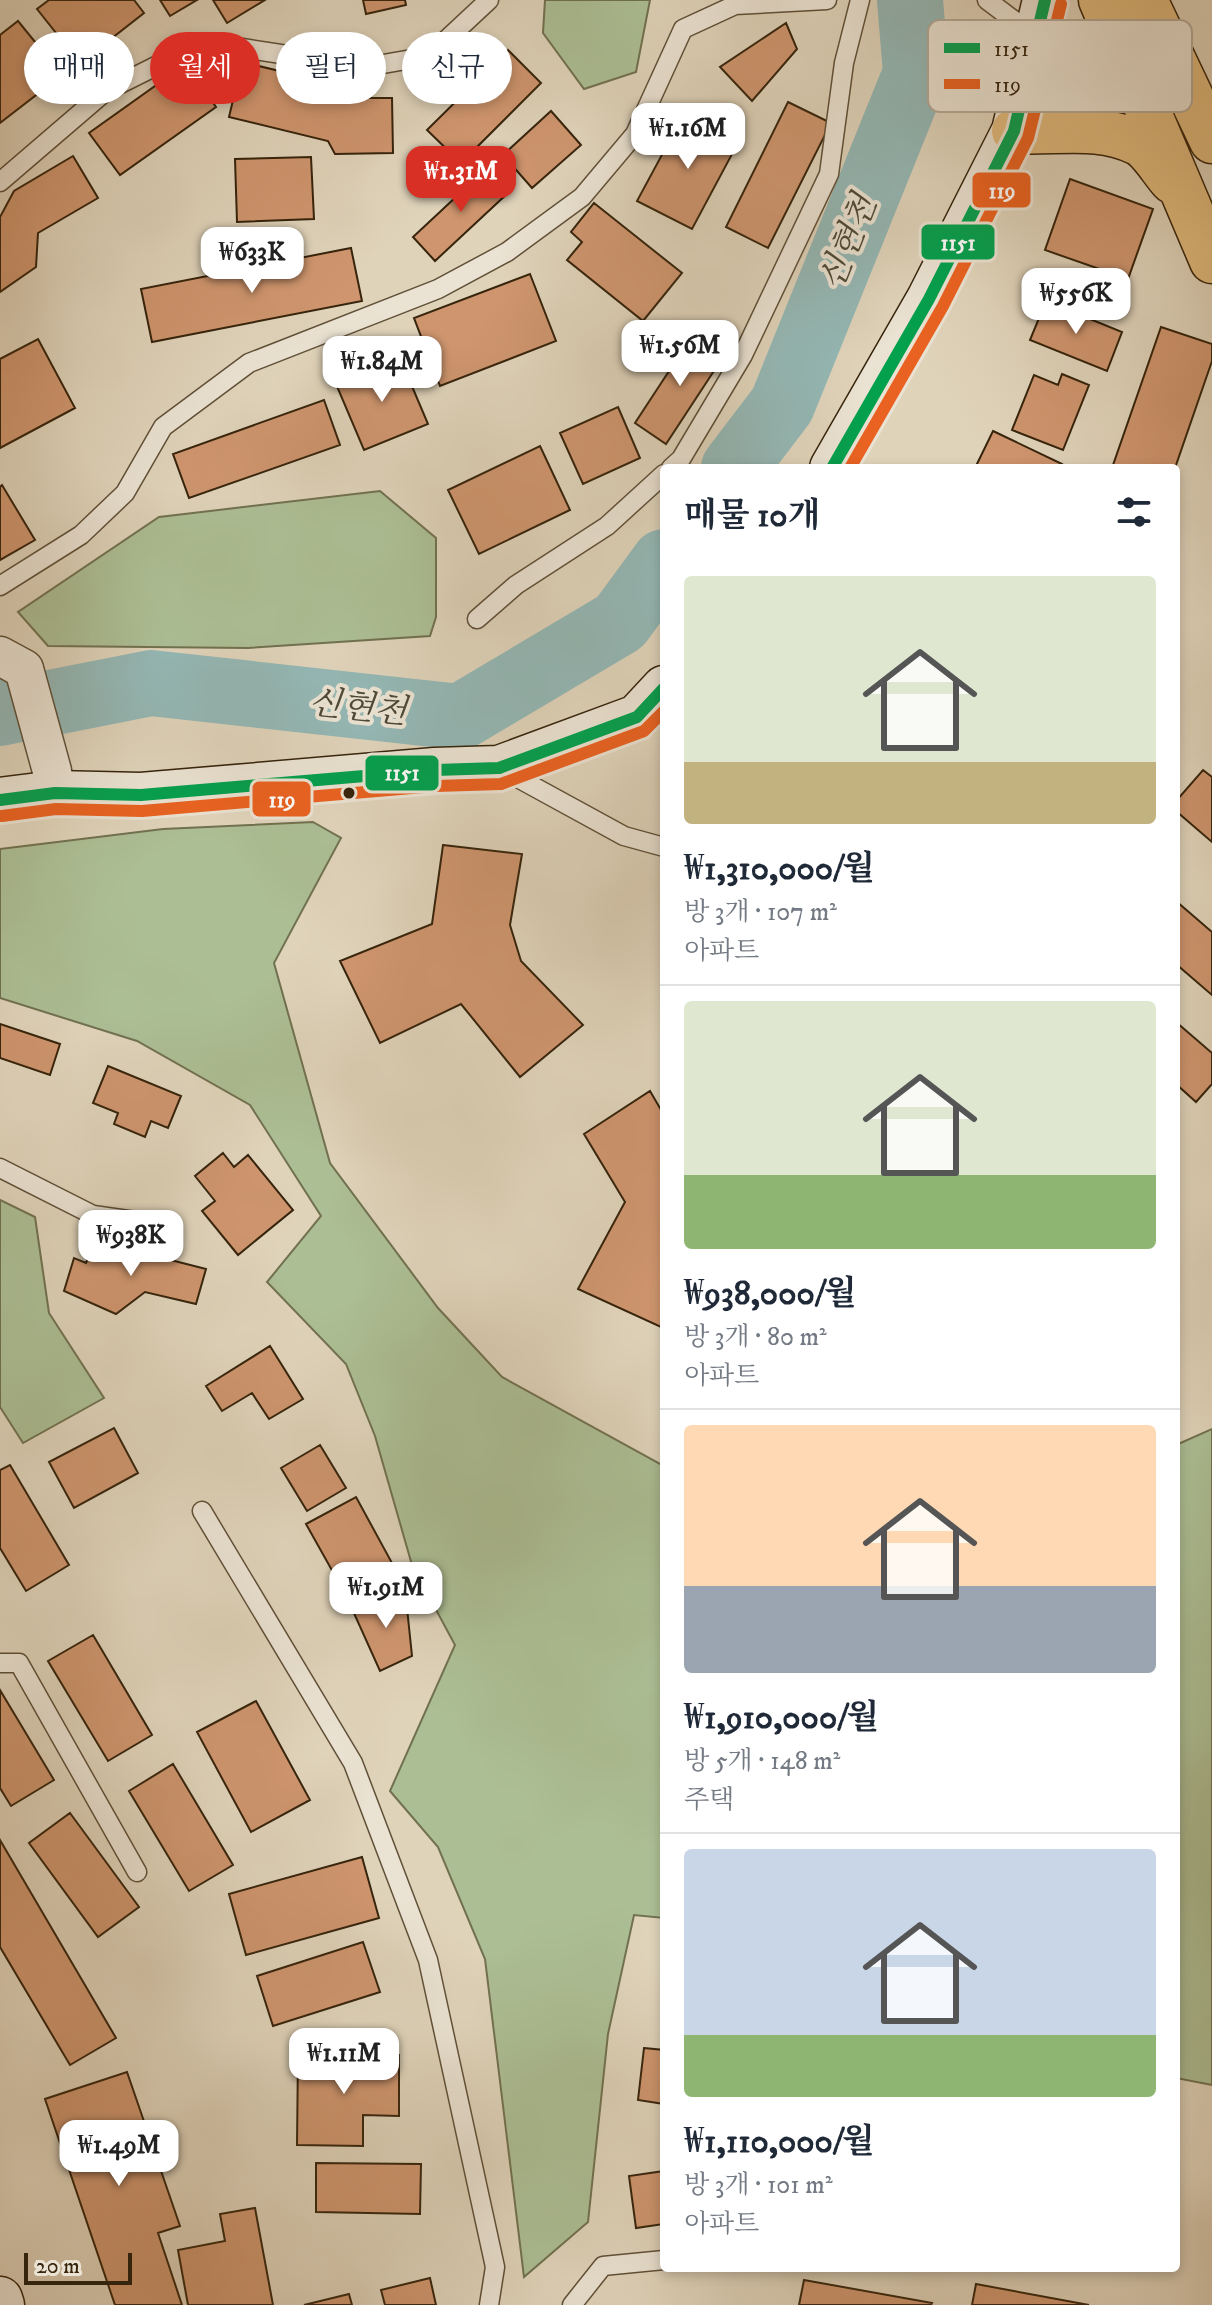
<!DOCTYPE html>
<html lang="ko">
<head>
<meta charset="utf-8">
<style>
	body { margin:0; font-family:"IM FELL DW Pica","Noto Serif KR",serif; background:#f2f2f3; color:#1f2937; height:100vh; display:flex; flex-direction:column; font-size:30px; white-space:nowrap }
	* { box-sizing:border-box; margin:0 }
	p { font-size:26px; color:#747a83 }
	.icon { flex:none; width:44px; height:44px; fill:none; stroke:currentColor; stroke-width:2; stroke-linecap:round; stroke-linejoin:round }
	.map { position:relative; flex:1; overflow:hidden }
	.drawer { position:absolute; left:660px; top:464px; width:520px; height:1808px; display:flex; flex-direction:column; background:#fff; border-radius:8px; box-shadow:0 4px 12px #0003 }
	.drawer>* { flex:none }
	.banner { position:absolute; left:24px; top:32px; width:516px; height:72px; display:flex; gap:16px }
	.scale { position:absolute; left:24px; bottom:20px; width:108px; box-sizing:border-box; padding-left:8px; border:4px solid #36240c; border-top:0; font-size:22px; line-height:28px; white-space:nowrap; color:#36240c; -webkit-text-stroke:6px #eae2d2; paint-order:stroke }
	.price { position:absolute; translate:-50% -68px; padding:0 18px; border-radius:16px; background:#fff; color:#222; font-size:26px; line-height:52px; filter:drop-shadow(0 2px 4px #0008) }
	.price::after { content:''; position:absolute; left:50%; top:48px; width:24px; height:18px; margin-left:-12px; background:inherit; clip-path:polygon(0 0,100% 0,50% 100%) }
	.price.on { background:#d93025; color:#fff }
	ul { padding:0; list-style:none }
	li { display:grid; align-content:center; gap:16px; height:424px; padding:0 24px }
	li+li { border-top:2px solid #e0e1e3 }
	li span { display:grid; place-items:center; height:248px; border-radius:8px; color:#555 }
	li>.icon { margin-inline-start:auto }
	span .icon { width:144px; height:144px; fill:#fffc; stroke-width:1 }
	li b { font-size:34px }
	h2 { display:flex; justify-content:space-between; align-items:center; height:96px; padding:0 24px; font-size:34px }
	.tag { padding:0 28px; border-radius:36px; background:#fff; box-shadow:0 4px 12px #0003; font-size:28px; line-height:72px }
	.tag.on { background:#d93025; color:#fff }
	.map>svg:first-child { display:block }
	.green { fill:#acbe94; stroke:#717150; stroke-width:2 }
	.lines { fill:none; stroke-linecap:round; stroke-linejoin:round }
	.river { stroke:#94b7b4; stroke-width:66 }
	.building { fill:#ce956e; stroke:#36240c; stroke-width:2 }
	.service-casing { stroke:#605038; stroke-width:21 }
	.minor-casing { stroke:#605038; stroke-width:41 }
	.secondary-casing { stroke:#36240c; stroke-width:47 }
	.trunk-casing { stroke:#36240c; stroke-width:47 }
	.service { stroke:#eae2d2; stroke-width:18 }
	.minor { stroke:#eae2d2; stroke-width:38 }
	.secondary { stroke:#eae2d2; stroke-width:44 }
	.trunk { stroke:#e0ba7d; stroke-width:44 }
	.bus-1-casing { stroke:#eae2d2; stroke-width:18 }
	.bus-2-casing { stroke:#eae2d2; stroke-width:18 }
	.bus-1 { stroke:#03a04e; stroke-width:12 }
	.bus-2 { stroke:#e96221; stroke-width:12 }
	.bus-dot { fill:#36240c; stroke:#eae2d2; stroke-width:3 }
	.labels { text-anchor:middle; stroke-width:8; stroke-linejoin:round; paint-order:stroke }
	.water-label { font-size:34px; font-style:italic; fill:#4e4936; stroke:#eae2d2 }
	.key { fill:#eae2d2; stroke:#b4a997; stroke-width:2 }
	.key-label { font-size:22px; fill:#36240c }
	.line-badge { stroke:#eae2d2; stroke-width:3 }
	.badge-label { font-size:22px; text-anchor:middle; font-weight:bold; fill:#fff }
</style>
</head>
<body>
<div class="map">
<svg width="1212" height="2305" viewBox="0 0 1212 2305">
	<rect width="100%" height="100%" fill="#dfd3ba"/>
	<filter id="stains"><feTurbulence type="fractalNoise" baseFrequency=".0025" numOctaves="4"/><feColorMatrix values="0 0 0 0 .2 0 0 0 0 .09 0 0 0 0 .02 0 0 0 .5 -.17"/></filter>
	<radialGradient id="worn" r=".72"><stop offset=".6" stop-color="#630" stop-opacity="0"/><stop offset="1" stop-color="#630" stop-opacity=".3"/></radialGradient>
	<!-- green -->
	<path class="green" d="M545,0H650L636,72L584,89L543,33Z
		M380,491L436,538V617L430,636L248,648L48,646L18,612L159,517Z
		M313,822L341,838L274,963L330,1163L438,1308L502,1377L664,1466V1918L634,1915L608,2034L588,2222L524,2277L485,1959L438,1847L390,1791L455,1645L412,1565L375,1436L346,1364L267,1282L321,1216L250,1105L137,1041L0,998V849L163,829Z
		M0,1200L35,1217L49,1313L104,1398L23,1443L0,1407Z
		M1212,1429V2085L1176,2078V1445Z"/>
	<g class="lines">
		<!-- river -->
		<path class="river" d="M734,468L782,405L916,73L910,0
			M0,713L151,683L460,717L620,622L664,562"/>
	</g>
	<!-- building -->
	<path class="building" d="M49,0H134L144,13L80,63L37,9Z
		M160,0H197L170,16Z
		M213,0H265L227,23Z
		M363,0H405L406,5L366,14Z
		M18,21L62,75L0,123V35Z
		M786,23L797,49L752,101L720,67Z
		M508,50L541,83L461,163L427,130Z
		M242,62L334,84L341,98H392L393,153L335,154L328,141L229,117Z
		M186,64L216,107L120,175L89,133Z
		M788,102L831,123L768,248L726,227Z
		M551,111L581,145L532,188L503,155Z
		M685,112L739,141L692,229L637,201Z
		M73,156L98,198L38,233L36,267L0,292V217L14,191Z
		M311,157L314,219L237,222L235,159Z
		M487,168L509,192L435,261L413,237Z
		M1070,179L1153,209L1128,279L1045,250Z
		M594,203L682,273L643,321L567,260L582,242L571,232Z
		M351,248L362,301L152,342L141,289Z
		M530,274L556,341L440,386L414,318Z
		M1046,301L1122,332L1107,371L1030,340Z
		M1161,327L1212,344V361L1175,468H1112Z
		M694,333L725,354L666,444L635,423Z
		M38,339L75,408L0,448V359Z
		M400,358L428,424L364,450L336,384Z
		M1062,374L1089,385L1063,450L1012,430L1034,375L1058,385Z
		M324,400L340,445L189,498L173,454Z
		M618,407L640,458L583,484L560,433Z
		M993,431L1062,464L1060,468H975Z
		M540,446L570,510L479,554L448,490Z
		M2,485L35,540L0,560V487Z
		M1203,770L1212,777V842L1176,811V801Z
		M443,845L522,854L510,925L521,961L583,1025L520,1077L461,1004L380,1043L340,961L432,924Z
		M1176,901L1212,932V995L1176,964Z
		M1176,1022L1212,1053V1084L1196,1102L1176,1084Z
		M0,1024L60,1044L50,1075L0,1058Z
		M108,1066L181,1096L168,1128L151,1121L145,1137L114,1124L118,1113L93,1103Z
		M650,1091L664,1115V1321L661,1327L578,1289L625,1202L584,1134Z
		M223,1153L234,1167L248,1155L293,1210L238,1255L202,1211L215,1201L195,1176Z
		M96,1241L206,1269L196,1304L145,1292L116,1314L64,1291L74,1258L86,1263Z
		M270,1346L303,1399L269,1419L252,1393L222,1411L206,1386Z
		M114,1428L138,1473L74,1508L49,1462Z
		M320,1445L346,1488L307,1511L281,1468Z
		M10,1465L69,1565L26,1591L0,1548V1470Z
		M356,1497L392,1563L343,1590L306,1524Z
		M399,1590L407,1608L412,1656L380,1671L353,1611Z
		M93,1635L152,1735L108,1761L48,1661Z
		M0,1690L54,1780L11,1806L0,1788Z
		M256,1701L310,1800L251,1832L197,1732Z
		M173,1764L233,1865L189,1891L129,1791Z
		M70,1813L139,1907L98,1937L29,1843Z
		M0,1840L116,2038L70,2065L0,1947Z
		M362,1857L379,1918L246,1955L229,1894Z
		M363,1942L380,1992L273,2026L257,1976Z
		M644,2048L664,2050V2104L638,2100Z
		M298,2054L399,2055V2116L363,2115V2146L297,2145Z
		M127,2072L180,2226L158,2233L182,2305H115L45,2099Z
		M316,2163L421,2164L420,2214L316,2212Z
		M664,2171V2224L636,2228L629,2176Z
		M255,2208L273,2305H188L178,2250L225,2241L220,2214Z
		M430,2278L436,2305H385L381,2290Z
		M804,2280L932,2303L931,2305H799Z
		M976,2284L1089,2305H972Z
		M349,2294L352,2305H304Z"/>
	<g class="lines">
		<defs>
			<path id="service" d="M987,0L1036,37
				M0,182L106,91L188,50L242,48L366,67L429,56L489,0
				M671,468L681,459L743,355L829,174L844,63L860,0
				M0,586L81,535L125,493L163,427L249,363L438,289L507,252L582,197L635,134L683,29L735,5L827,0
				M477,619L516,585L607,526L664,474
				M505,771L624,836L664,847
				M0,1168L93,1215L156,1224
				M202,1511L353,1763L428,1960L495,2267L489,2305
				M0,1663H19L137,1872
				M572,2305L603,2266L664,2260"/>
			<path id="minor" d="M0,656L24,669L52,771L55,793"/>
			<path id="secondary" d="M832,468L929,299L1014,131L1045,0
				M0,800L55,793L141,795L435,770L499,768L637,717L664,688
				M0,2299L2,2305"/>
			<path id="trunk" d="M1101,0L1212,261
				M1145,0L1212,141
				M1014,131C1056,134 1098,123 1138,143C1151,150 1162,170 1172,181"/>
		</defs>
		<!-- service casing -->
		<use href="#service" class="service-casing"/>
		<!-- minor casing -->
		<use href="#minor" class="minor-casing"/>
		<!-- secondary casing -->
		<use href="#secondary" class="secondary-casing"/>
		<!-- trunk casing -->
		<use href="#trunk" class="trunk-casing"/>
		<!-- service -->
		<use href="#service" class="service"/>
		<!-- minor -->
		<use href="#minor" class="minor"/>
		<!-- secondary -->
		<use href="#secondary" class="secondary"/>
		<!-- trunk -->
		<use href="#trunk" class="trunk"/>
		<defs>
			<path id="bus-1" d="M832,468L929,299L1014,131L1045,0
				M0,800L55,793L141,795L435,770L499,768L637,717L664,688"/>
			<path id="bus-2" d="M850,468L943,306L1028,138L1061,4
				M2,816L56,809L142,811L436,786L501,784L644,731L664,711"/>
		</defs>
		<!-- bus-1 casing -->
		<use href="#bus-1" class="bus-1-casing"/>
		<!-- bus-2 casing -->
		<use href="#bus-2" class="bus-2-casing"/>
		<!-- bus-1 -->
		<use href="#bus-1" class="bus-1"/>
		<!-- bus-2 -->
		<use href="#bus-2" class="bus-2"/>
	</g>
	<!-- markers -->
	<circle class="bus-dot" cx="349" cy="793" r="7"/>
	<g class="labels">
		<!-- water labels -->
		<g class="water-label">
			<text transform="translate(847 242) rotate(-68)" y="12">신현천</text>
			<text transform="translate(358 706) rotate(6)" y="12">신현천</text>
		</g>
	</g>
	<!-- legend -->
	<rect x="928" y="20" width="264" height="92" rx="12" class="key"/>
	<rect x="944" y="43" width="36" height="10" fill="#03a04e"/>
	<rect x="944" y="79" width="36" height="10" fill="#e96221"/>
	<g class="key-label">
		<text x="994" y="56">1151</text>
		<text x="994" y="92">119</text>
	</g>
	<g class="line-badge">
		<rect x="971" y="171" width="61" height="38" rx="8" fill="#e96221"/>
		<rect x="920" y="223" width="76" height="38" rx="8" fill="#03a04e"/>
		<rect x="364" y="754" width="76" height="38" rx="8" fill="#03a04e"/>
		<rect x="251" y="780" width="61" height="38" rx="8" fill="#e96221"/>
	</g>
	<g class="badge-label">
		<text x="1002" y="198">119</text>
		<text x="958" y="250">1151</text>
		<text x="402" y="780">1151</text>
		<text x="282" y="807">119</text>
	</g>
	<rect width="100%" height="100%" filter="url(#stains)"/>
	<rect width="100%" height="100%" fill="url(#worn)"/>
</svg>
<div class="scale">20 m</div>
<b class="price" style="left:688px;top:171px">₩1.16M</b>
<b class="price on" style="left:461px;top:214px">₩1.31M</b>
<b class="price" style="left:252px;top:295px">₩633K</b>
<b class="price" style="left:1076px;top:336px">₩556K</b>
<b class="price" style="left:680px;top:388px">₩1.56M</b>
<b class="price" style="left:382px;top:404px">₩1.84M</b>
<b class="price" style="left:131px;top:1278px">₩938K</b>
<b class="price" style="left:386px;top:1630px">₩1.91M</b>
<b class="price" style="left:344px;top:2096px">₩1.11M</b>
<b class="price" style="left:119px;top:2188px">₩1.49M</b>
<div class="banner">
<a class="tag">매매</a>
<a class="tag on">월세</a>
<a class="tag">필터</a>
<a class="tag">신규</a>
</div>
<section class="drawer">
<h2>매물 10개<svg class="icon" aria-label="filters" viewBox="0 0 24 24"><path d="M4 7h16M4 17h16"/><circle cx="9" cy="7" r="2"/><circle cx="15" cy="17" r="2"/></svg></h2>
<ul>
<li><span style="background:linear-gradient(#dfe7d0 75%,#c2b280 0)"><svg class="icon" aria-label="home" viewBox="0 0 24 24"><path d="M3 11l9-7 9 7M6 9v11h12V9"/></svg></span><div><b>₩1,310,000/월</b><p>방 3개 · 107 m²</p><p>아파트</p></div></li>
<li><span style="background:linear-gradient(#dfe7d0 70%,#8fb573 0)"><svg class="icon" aria-label="home" viewBox="0 0 24 24"><path d="M3 11l9-7 9 7M6 9v11h12V9"/></svg></span><div><b>₩938,000/월</b><p>방 3개 · 80 m²</p><p>아파트</p></div></li>
<li><span style="background:linear-gradient(#ffd9b3 65%,#9aa5b1 0)"><svg class="icon" aria-label="home" viewBox="0 0 24 24"><path d="M3 11l9-7 9 7M6 9v11h12V9"/></svg></span><div><b>₩1,910,000/월</b><p>방 5개 · 148 m²</p><p>주택</p></div></li>
<li><span style="background:linear-gradient(#c9d6e8 75%,#8fb573 0)"><svg class="icon" aria-label="home" viewBox="0 0 24 24"><path d="M3 11l9-7 9 7M6 9v11h12V9"/></svg></span><div><b>₩1,110,000/월</b><p>방 3개 · 101 m²</p><p>아파트</p></div></li>
</ul>
</section>
</div>
</body>
</html>
